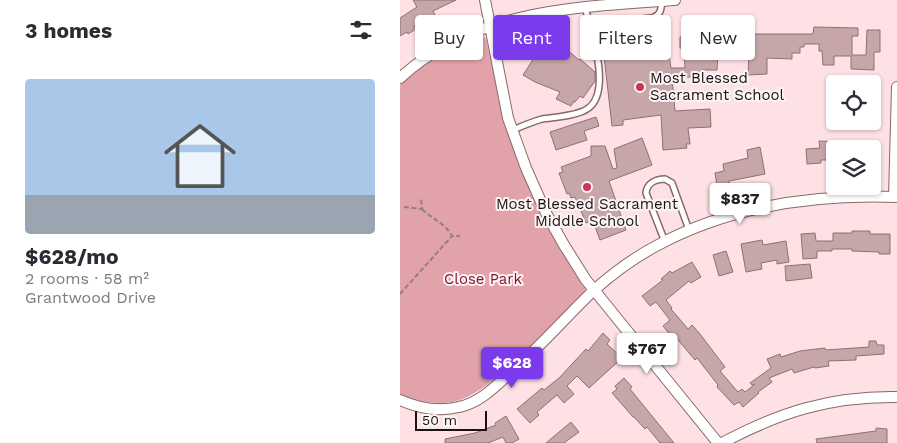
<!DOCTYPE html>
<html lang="en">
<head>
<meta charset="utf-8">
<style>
	body { margin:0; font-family:"Work Sans",sans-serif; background:#f2f2f3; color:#2b2b33; height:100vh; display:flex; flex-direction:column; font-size:19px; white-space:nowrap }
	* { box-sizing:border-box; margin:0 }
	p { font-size:16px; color:#7c7c81 }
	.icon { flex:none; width:28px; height:28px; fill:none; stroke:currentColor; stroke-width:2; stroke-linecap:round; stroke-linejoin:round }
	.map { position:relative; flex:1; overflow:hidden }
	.side { display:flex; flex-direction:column; background:#fff; width:400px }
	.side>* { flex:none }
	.banner { position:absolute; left:15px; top:15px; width:406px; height:45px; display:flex; gap:10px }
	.buttons { position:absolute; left:426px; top:75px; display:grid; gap:10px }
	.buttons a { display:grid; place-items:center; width:55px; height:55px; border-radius:5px; background:#fff; box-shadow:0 1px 4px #0004; font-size:25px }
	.scale { position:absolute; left:15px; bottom:12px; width:72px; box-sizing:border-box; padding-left:5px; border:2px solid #1d1213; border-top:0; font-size:14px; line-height:18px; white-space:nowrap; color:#1d1213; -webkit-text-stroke:4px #fcf5f5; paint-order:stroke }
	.price { position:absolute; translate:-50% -42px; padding:0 11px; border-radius:5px; background:#fff; color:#222; font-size:16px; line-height:32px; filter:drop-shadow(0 1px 2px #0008) }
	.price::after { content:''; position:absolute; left:50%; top:30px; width:15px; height:11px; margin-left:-8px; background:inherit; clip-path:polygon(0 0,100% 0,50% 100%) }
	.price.current { background:#7c3aed; color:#fff }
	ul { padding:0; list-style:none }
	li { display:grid; align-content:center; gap:10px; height:265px; padding:0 25px }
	li span { display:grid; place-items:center; height:155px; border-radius:5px; color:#555 }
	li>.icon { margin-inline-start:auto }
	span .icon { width:90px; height:90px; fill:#fffc; stroke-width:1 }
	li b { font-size:21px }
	h2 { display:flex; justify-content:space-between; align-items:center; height:60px; padding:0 25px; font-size:21px }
	.chip { padding:0 18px; border-radius:5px; background:#fff; box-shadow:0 1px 4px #0004; font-size:18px; line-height:45px }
	.chip.current { background:#7c3aed; color:#fff }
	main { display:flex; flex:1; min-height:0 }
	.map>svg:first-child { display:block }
	.green { fill:#e1a3a9 }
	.building { fill:#c7a6a9; stroke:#8e7073 }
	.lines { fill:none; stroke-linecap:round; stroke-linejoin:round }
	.service-casing { stroke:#87696b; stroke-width:8 }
	.minor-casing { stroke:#87696b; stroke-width:12 }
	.path { stroke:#937f81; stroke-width:2; stroke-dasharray:5 2.5; stroke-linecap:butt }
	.service { stroke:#fff; stroke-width:5 }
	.minor { stroke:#fff; stroke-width:10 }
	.poi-dot { fill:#c73758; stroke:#fcf5f5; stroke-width:2 }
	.labels { text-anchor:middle; stroke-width:4; stroke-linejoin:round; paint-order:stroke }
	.poi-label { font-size:15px; fill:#1d1213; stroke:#fcf5f5; text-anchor:start }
	.park-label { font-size:15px; fill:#813; stroke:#fcf5f5 }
</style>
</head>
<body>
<main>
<section class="side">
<h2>3 homes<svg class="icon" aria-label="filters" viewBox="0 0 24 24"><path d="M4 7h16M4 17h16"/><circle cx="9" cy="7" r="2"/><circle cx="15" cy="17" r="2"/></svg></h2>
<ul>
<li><span style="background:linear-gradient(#a9c7e8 75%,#9aa5b1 0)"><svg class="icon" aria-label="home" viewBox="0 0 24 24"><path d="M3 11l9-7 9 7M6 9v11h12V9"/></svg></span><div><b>$628/mo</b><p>2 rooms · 58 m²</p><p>Grantwood Drive</p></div></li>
</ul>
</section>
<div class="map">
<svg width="497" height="443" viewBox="0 0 497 443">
	<rect width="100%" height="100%" fill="#fde1e4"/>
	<!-- green -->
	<path class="green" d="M76,35H83L86,39L99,94L152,232L185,287V292C164,320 89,393 56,401C37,406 18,401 0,394V85C23,63 47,48 76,35Z"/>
	<!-- building -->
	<path class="building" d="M13,0H56L33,11L35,15L14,26L16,29L8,34L7,32L0,36V18L17,7Z
		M414,27L458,28V36H452V55H466L467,30H480V52H474V70L451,69V56H434V65H423L422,51H419V44H404V47H400V53H392V59L367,58V74L348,75L349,54H336L337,50H318L317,70H301L302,77H272L275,111L310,109L311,127L288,128L290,144H286L287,148L263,150L261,115L223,120V125L212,126L204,56L227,53L225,32L242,30L244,50L268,48L271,68H285L284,48H280V37L310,36V31L337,29L349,30V34H413Z
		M149,35L165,45L164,47L179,60L180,59L195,72V81L183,98L180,96L175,102H173L171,106L156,99L160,92L135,82L123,75Z
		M196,117L199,126L184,131L187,140L156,150L150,132Z
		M242,138L252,165L209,181L226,230L200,240L193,221L186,223L175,197L171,198L169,193L167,194L159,173L163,172L161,167L191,156V146H205L213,169L217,168L214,149Z
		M419,141L445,142V149H435V160H421V163L407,164L406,149L420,148Z
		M360,147L365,174L329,181V183L317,185L315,173L324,171L323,164L348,158L347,150Z
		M452,231H470V234H490V254H479V252L452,251V249H432V251H417V258L403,259L401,234L415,233L416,241H433V233H452Z
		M362,240L363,245L386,241L389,262L377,264V260L361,263L362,269L346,272L341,244Z
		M326,251L333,272L319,276L313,255Z
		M292,262L301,277L291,283L289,281L266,300L272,308L271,309L288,329L292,325L300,334L325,367L320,371L338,392L342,389L345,392L355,384L352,385L350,383L371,368L367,359L380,354L381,357L400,351L425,348L426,350L469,347V341H476L477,345H484V354L456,356V360L428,361L429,366L415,368L414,367L394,373L392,369L369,378L372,382L358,392L359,393L343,407L339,402L334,405L317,387L318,385L297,358L295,360L273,334L271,336L263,326L270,320L256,302L250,306L242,296L263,280L261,279L270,271L272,273Z
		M410,264L412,278L386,281L385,266Z
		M203,333L210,340L207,344L222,358L189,388L177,376L167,386L174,394L164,403L157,395L137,412L139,415L130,423L117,409L142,388L144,390L159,378L186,349L188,351Z
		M224,378L232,387L230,389L274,443H260L247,427L245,429L234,417H233L212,393L217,389L215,386Z
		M106,416L119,439L112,443H106L103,437L88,443H45V439L75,433L96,425L95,423Z
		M171,422L179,432L164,443H146Z
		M476,428L487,429V443H417L416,439L476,431Z"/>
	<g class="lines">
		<defs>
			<path id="service" d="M189,25L251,18C261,15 261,10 262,1
				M113,130C122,126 132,122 142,119C154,117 177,116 187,109C213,93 191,31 185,7
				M265,242L246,193C247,183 256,179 265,179L272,183L289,230"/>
			<path id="minor" d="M85,0L108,118L126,168L146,213L164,245L186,280L318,443
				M0,78C75,9 179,7 275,0
				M494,197L497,87
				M0,400C18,408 39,412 59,407C79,403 95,387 109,374C139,348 165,318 193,291C212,274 235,257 258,245C331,206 414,194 497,197
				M322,443C380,412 431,396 497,397"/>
		</defs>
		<!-- service casing -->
		<use href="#service" class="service-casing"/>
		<!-- minor casing -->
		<use href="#minor" class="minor-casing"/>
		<!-- path -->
		<path class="path" d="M4,207L22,209L21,198
			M22,209C32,219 45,223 52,236H60
			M0,294L52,236"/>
		<!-- service -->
		<use href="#service" class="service"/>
		<!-- minor -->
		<use href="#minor" class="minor"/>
	</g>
	<!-- markers -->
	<g class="poi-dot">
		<circle cx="240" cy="87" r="5"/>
		<circle cx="187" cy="187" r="5"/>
	</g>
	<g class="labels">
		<!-- poi labels -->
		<g class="poi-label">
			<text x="250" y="83">Most Blessed<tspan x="250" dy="17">Sacrament School</tspan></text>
			<text x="187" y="209" text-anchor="middle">Most Blessed Sacrament<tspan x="187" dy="17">Middle School</tspan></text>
		</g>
		<!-- park labels -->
		<g class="park-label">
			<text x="83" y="284">Close Park</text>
		</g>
	</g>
</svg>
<div class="buttons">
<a><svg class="icon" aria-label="locate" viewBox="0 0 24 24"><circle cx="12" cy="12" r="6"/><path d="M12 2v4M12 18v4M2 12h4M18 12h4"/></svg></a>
<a><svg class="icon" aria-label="layers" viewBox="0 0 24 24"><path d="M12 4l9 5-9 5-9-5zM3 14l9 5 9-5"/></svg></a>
</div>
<div class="scale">50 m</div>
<b class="price" style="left:340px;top:225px">$837</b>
<b class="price" style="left:247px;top:375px">$767</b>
<b class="price current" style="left:112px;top:389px">$628</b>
<div class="banner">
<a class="chip">Buy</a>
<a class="chip current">Rent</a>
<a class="chip">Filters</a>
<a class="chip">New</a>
</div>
</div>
</main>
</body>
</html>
